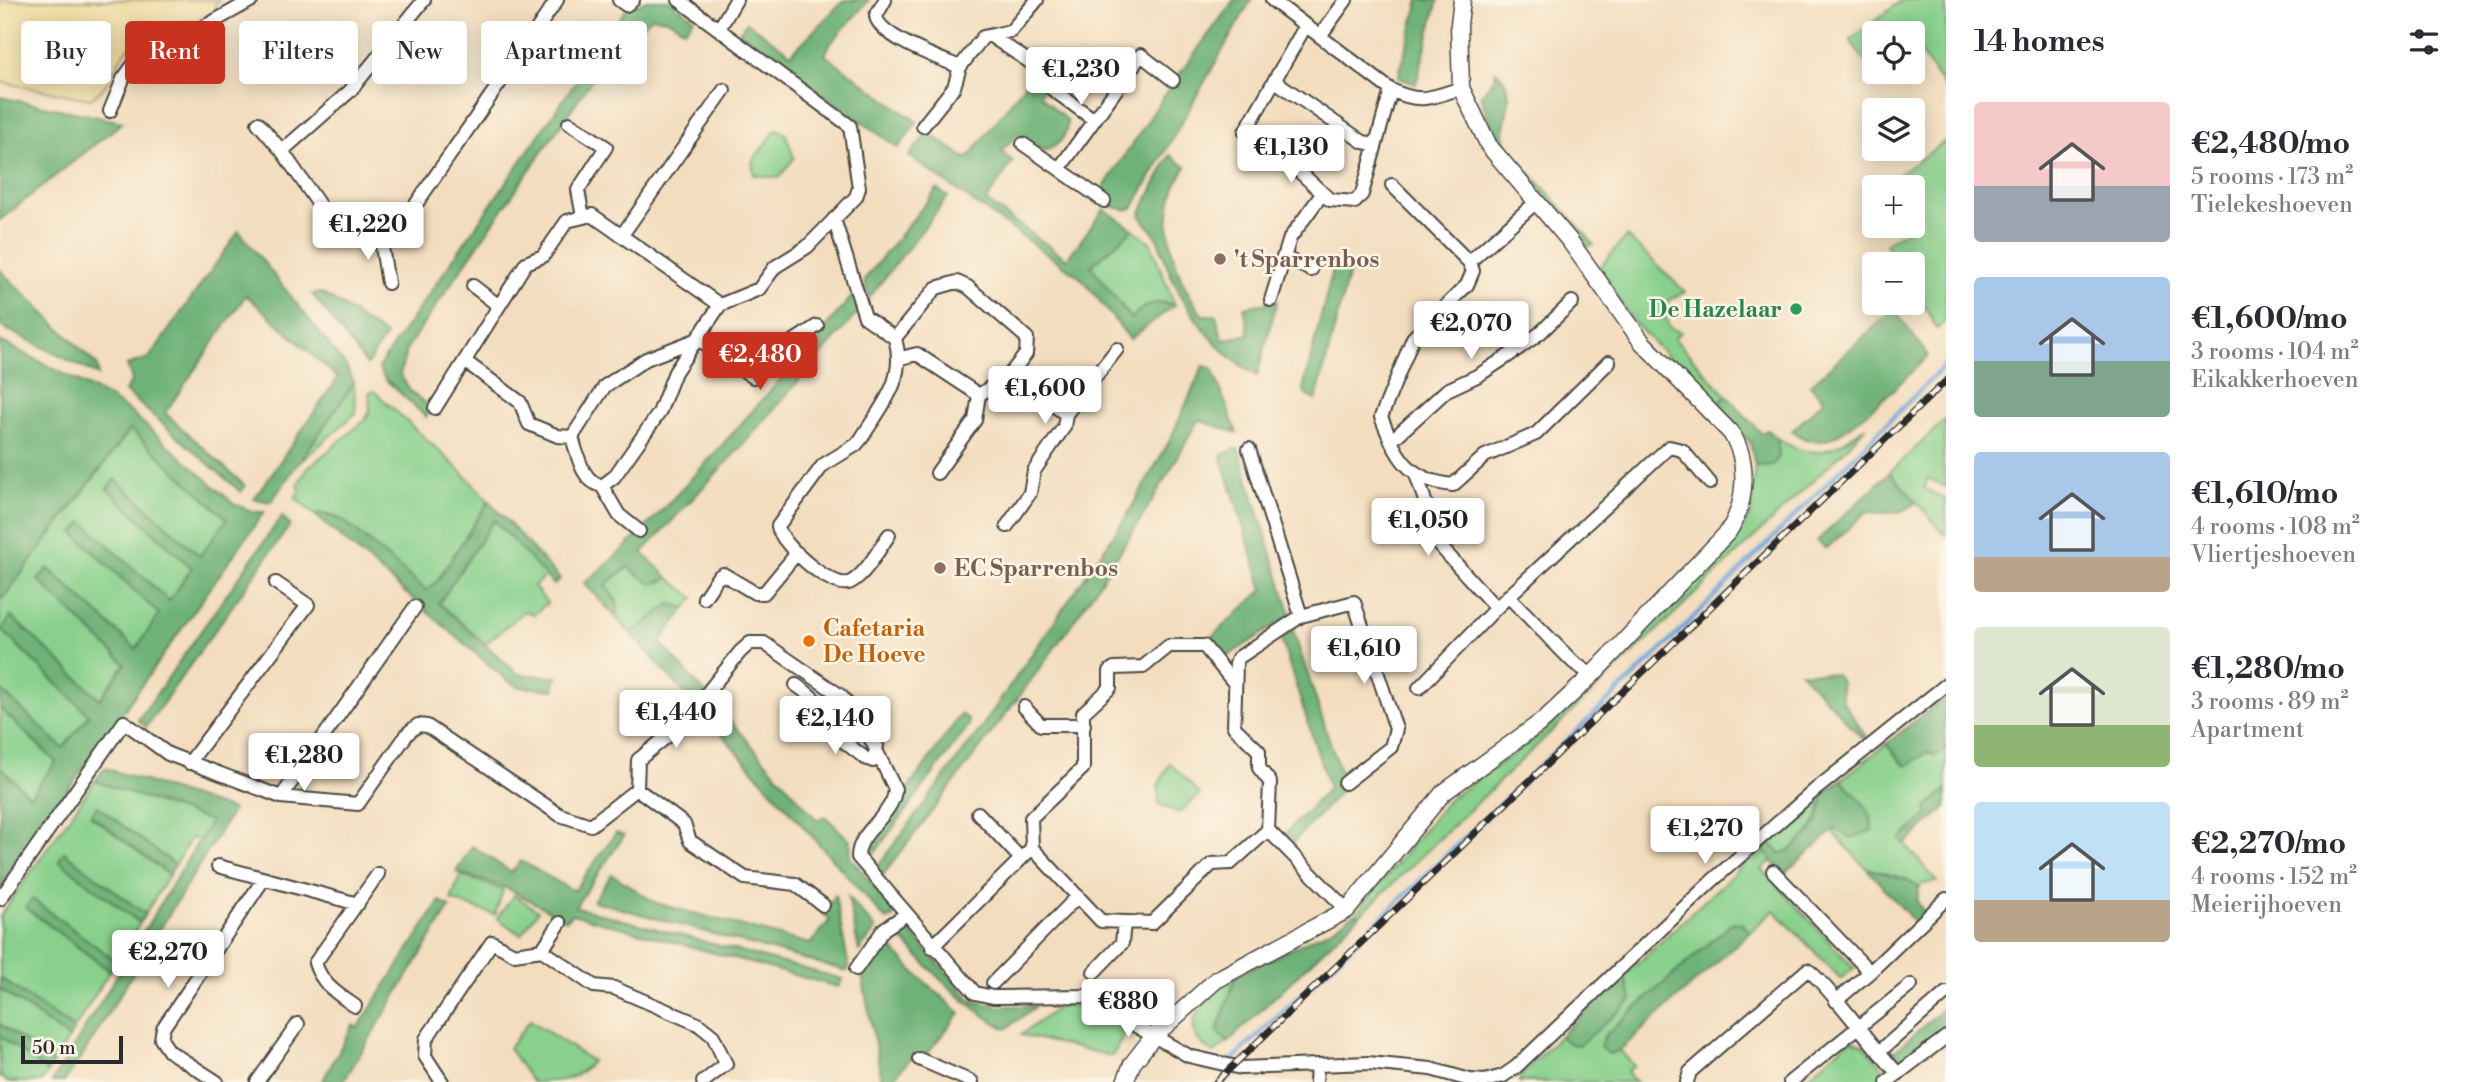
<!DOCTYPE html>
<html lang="en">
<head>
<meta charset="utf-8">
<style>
	body { margin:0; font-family:"Libre Bodoni",serif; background:#f2f2f3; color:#2b2b33; height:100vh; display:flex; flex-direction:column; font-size:26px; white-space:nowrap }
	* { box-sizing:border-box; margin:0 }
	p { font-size:23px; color:#7c7c81 }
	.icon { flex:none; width:38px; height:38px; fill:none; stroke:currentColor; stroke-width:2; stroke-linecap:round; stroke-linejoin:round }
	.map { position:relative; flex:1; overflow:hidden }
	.drawer { display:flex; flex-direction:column; background:#fff; width:525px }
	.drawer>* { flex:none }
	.top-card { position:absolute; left:21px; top:21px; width:665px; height:63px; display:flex; gap:14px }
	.tools { position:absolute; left:1862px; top:21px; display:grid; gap:14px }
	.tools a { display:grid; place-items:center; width:63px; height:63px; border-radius:7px; background:#fff; box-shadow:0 4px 18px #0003; font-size:35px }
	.scale { position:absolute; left:21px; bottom:18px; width:102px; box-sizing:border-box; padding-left:7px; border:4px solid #2b2b2b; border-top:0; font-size:19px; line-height:24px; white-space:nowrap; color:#2b2b2b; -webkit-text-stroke:5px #fcf5e5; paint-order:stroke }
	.price { position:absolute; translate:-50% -60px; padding:0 16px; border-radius:7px; background:#fff; color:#222; font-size:23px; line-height:46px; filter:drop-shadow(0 2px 4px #0008) }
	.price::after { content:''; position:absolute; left:50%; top:42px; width:21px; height:16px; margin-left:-10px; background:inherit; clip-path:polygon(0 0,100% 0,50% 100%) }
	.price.current { background:#c8321e; color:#fff }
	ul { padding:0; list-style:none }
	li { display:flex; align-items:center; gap:21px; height:175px; padding:0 28px }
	li span { display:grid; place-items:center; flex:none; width:196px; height:140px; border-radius:7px; color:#555 }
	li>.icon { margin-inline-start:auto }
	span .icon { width:84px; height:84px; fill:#fffc; stroke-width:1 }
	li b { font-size:30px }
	h2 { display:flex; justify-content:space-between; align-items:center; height:84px; padding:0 28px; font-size:30px }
	.pill { padding:0 24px; border-radius:7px; background:#fff; box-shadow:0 4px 18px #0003; font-size:24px; line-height:63px }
	.pill.current { background:#c8321e; color:#fff }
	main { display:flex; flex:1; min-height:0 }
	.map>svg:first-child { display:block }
	.green { fill:#88d08b; stroke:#5a7e5b; stroke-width:2 }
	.forest { fill:#6eb277; stroke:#4c6e51; stroke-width:2 }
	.sand { fill:#eeda9e; stroke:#8c8264; stroke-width:2 }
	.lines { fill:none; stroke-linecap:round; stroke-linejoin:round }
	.stream { stroke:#6ca5db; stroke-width:4.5 }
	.minor-casing { stroke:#494641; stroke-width:16 }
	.tertiary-casing { stroke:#494641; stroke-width:19 }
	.minor { stroke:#fff; stroke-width:12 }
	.tertiary { stroke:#fff; stroke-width:16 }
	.rail-casing { stroke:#2b2b2b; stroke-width:7 }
	.rail { stroke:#fcf5e5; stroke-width:4.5; stroke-dasharray:13; stroke-linecap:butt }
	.education-dot { fill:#8d6e63; stroke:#fcf5e5; stroke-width:2.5 }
	.leisure-dot { fill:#2e9e5b; stroke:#fcf5e5; stroke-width:2.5 }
	.food-dot { fill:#e8710a; stroke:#fcf5e5; stroke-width:2.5 }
	.labels { text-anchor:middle; stroke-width:5; stroke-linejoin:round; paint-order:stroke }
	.education-label { font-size:23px; font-weight:bold; fill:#785e54; stroke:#fcf5e5; text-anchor:start }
	.leisure-label { font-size:23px; font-weight:bold; fill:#27864d; stroke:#fcf5e5; text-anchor:end }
	.food-label { font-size:23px; font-weight:bold; fill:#c56008; stroke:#fcf5e5; text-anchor:start }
</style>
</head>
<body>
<main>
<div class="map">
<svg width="1946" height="1082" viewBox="0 0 1946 1082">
	<rect width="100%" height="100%" fill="#fcf5e5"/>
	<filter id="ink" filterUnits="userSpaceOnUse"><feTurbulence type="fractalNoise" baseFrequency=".0143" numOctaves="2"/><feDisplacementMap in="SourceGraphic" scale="14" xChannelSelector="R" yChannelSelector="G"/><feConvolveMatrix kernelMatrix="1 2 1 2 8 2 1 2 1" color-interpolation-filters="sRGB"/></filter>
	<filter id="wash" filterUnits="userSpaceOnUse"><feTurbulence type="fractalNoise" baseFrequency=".00686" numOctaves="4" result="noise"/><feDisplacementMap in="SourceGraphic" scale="28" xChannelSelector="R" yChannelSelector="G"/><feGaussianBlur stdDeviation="1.57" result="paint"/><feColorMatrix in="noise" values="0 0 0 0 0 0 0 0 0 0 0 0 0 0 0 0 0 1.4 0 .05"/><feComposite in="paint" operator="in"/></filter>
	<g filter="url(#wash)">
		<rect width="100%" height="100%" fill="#f3ddbe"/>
		<!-- green -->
		<path class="green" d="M1902,0H1946V89L1915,45L1913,47V33H1874V72H1877L1874,74L1850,40Z
			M777,129L786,134L794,158L779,178L754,175L752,161Z
			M1946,141V320L1937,329L1913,284V264H1900L1885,244L1913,226V187H1891L1888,182Z
			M1133,229L1150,242L1175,305C1156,300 1144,303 1132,319L1091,266Z
			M1627,236L1685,292L1669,300L1664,313L1670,328L1681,332L1674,338L1727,396L1715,407L1631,319L1599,268Z
			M354,383L356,413L298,464Z
			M374,391L463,473L489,501L437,581L427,591L344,521L329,514L315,515L295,498L300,490L298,484L308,468L365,420L370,411L369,393Z
			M1946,419L1943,460L1946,487L1928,478L1924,489L1946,499V536L1890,472Z
			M1866,426L1843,452L1359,916L1356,913L1448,800L1541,735L1743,526L1751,514L1755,466L1772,465L1779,457L1777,438C1814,464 1834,450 1866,426Z
			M131,429L227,519L200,556L115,479L107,488L192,568L169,601L83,522L74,533L160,614L136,649L48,568L38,580L125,664L100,699L11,617L2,630L89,715L63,748L0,689V602Z
			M494,520L546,576L534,586L547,603L534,614L525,611L485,644L439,603Z
			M629,567L638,576L659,583L669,578L694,598L686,608L670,604L631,634L615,616L618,611L617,601L605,585Z
			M0,708L56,762L30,796L0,767Z
			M1886,744L1903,764L1908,765L1928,752L1935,756L1946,746V790L1926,808L1929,814L1901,839L1937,882L1922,884L1919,888L1908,880L1866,868L1832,831L1872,819L1841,780Z
			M1170,763L1200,794L1179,813L1159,804L1158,786Z
			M95,781L211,821L200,840L191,838L175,865L97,806L91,816L169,875L145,914L64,853L60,861L140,923L116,961L32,899L26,908L110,971L74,1029L0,978V916Z
			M1824,794C1819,818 1808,847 1781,853L1768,842Z
			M1761,848L1772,860L1762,869L1854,968L1841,979L1774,910L1750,932L1741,923L1652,993L1605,1035L1601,1043L1609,1054L1620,1050L1634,1066L1627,1072L1636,1082H1519L1521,1075L1560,1036L1570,1044L1632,1000L1624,976Z
			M460,875L503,890L495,915L451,900Z
			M514,895L538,911L521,935L497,918Z
			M1236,976L1217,1031L1228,1042L1214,1053C1170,1028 1207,993 1236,976Z
			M0,989L69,1038L53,1063L0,1024Z
			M1066,1005L1098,1006L1129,1027L1112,1056L1021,1035L1060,1006Z
			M530,1020L592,1061C575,1082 558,1082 532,1082L509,1048Z
			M0,1036L48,1072L41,1082H7L0,1076Z
			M1851,1039L1863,1045L1888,1073L1876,1082H1802Z"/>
		<!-- forest -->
		<path class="forest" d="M646,0H669L694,18L685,30L667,19L652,17L606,59L407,348L400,374L411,392L432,408L426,417L385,379L379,369L380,365L626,9Z
			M844,0H869L830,44L825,55L917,122L898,148L739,32L747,22L791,54Z
			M1234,0H1251L1133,208L1125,210L1107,205L1100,193L1172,84Z
			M1419,0H1438L1416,84L1398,78Z
			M1496,71C1525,97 1494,120 1508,147C1513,156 1523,164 1529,172C1551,196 1574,219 1594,245L1582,248L1493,139L1481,95L1494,79Z
			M1031,76L1044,86L1040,95L1067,120C1069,135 1057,148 1043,151L1017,134L1001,152L1013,161L986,201L1067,259L1104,209L1133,229L1091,266L1131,319C1144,304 1156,300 1175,305L1130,339L1082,279L909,156L928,132L965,158L969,157Z
			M0,97L123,122L0,220Z
			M1170,155L1186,167C1153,214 1172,272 1202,315H1216L1223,340L1249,334L1244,307L1277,301L1257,376C1221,355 1192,319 1174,282C1166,267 1163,250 1156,236C1151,227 1143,222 1140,214Z
			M937,189L948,197L869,298L864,280Z
			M239,231L346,366L354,383L271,502L254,499L338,378L246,295L165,413L242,483L245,486L241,492L125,391L132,380L127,365L149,358Z
			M1333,268L1349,272L1316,400L1307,396L1303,389Z
			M0,270L97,365L98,375L0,326Z
			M320,293C343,303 362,322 386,335L367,365L312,294Z
			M855,293L860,310L750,437L642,553L669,578L651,584L628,567L605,585L619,606L615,616L584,583C624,552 658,515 692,478C748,418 801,355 855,293Z
			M1894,309L1928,356C1907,376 1848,437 1822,441C1810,442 1800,438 1792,431L1824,400L1810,385Z
			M0,341L107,396L133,414L234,504L254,512H264L0,886V767L30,796L56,762L0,708V689L63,748L89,715L2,630L11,616L100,699L125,664L38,580L48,568L136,649L159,614L74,533L83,522L169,601L192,568L107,489L115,479L200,556L227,519L130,429L0,602Z
			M1203,366L1212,368L1237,433L1198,420C1112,583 995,729 883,875L877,867L981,728L1126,517L1170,440Z
			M1727,396L1761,433L1768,430L1777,438L1779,457L1772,465L1755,466L1750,442L1715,407Z
			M1238,448L1291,615L1223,659L1205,643L1263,590L1221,455Z
			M1890,472L1916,502C1902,516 1884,513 1866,512L1826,549L1817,541Z
			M489,501L560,579L554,585L494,520L439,603L518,674L557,677L554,690L520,687L509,682L315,515L320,513L344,521L427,591L437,581Z
			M282,516L290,525L146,727L138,720Z
			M670,604L686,608L660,642L706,694L696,706L631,634Z
			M1293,630L1345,787L1289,847L1281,838L1329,788L1281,639Z
			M1800,672L1836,674L1841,682L1842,700L1867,738L1864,740Z
			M1946,696L1944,751L1935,756L1928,752L1906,766L1886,744Z
			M717,706L817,820L825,816L851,842L850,857L893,910L894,917L886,920L708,719Z
			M961,714L968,719L969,725L871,858L868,850L871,841Z
			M105,768L233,810L86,1050L64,1082H52L211,821L95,781Z
			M1841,780C1853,793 1877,812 1871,831L1851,838L1835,829L1784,874L1761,848L1768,842L1781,853L1789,851L1811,831L1818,821L1824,794Z
			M1946,790V807L1905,844L1901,839L1928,814L1926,808Z
			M97,806L175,865L169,875L91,815Z
			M616,833L624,836L575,907L843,979L838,987L572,914L566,920L509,889L456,872L472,846L511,872L521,861L574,891Z
			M64,852L145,914L140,923L59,861Z
			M1866,868L1908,880L1919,888L1917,901L1926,916L1917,925Z
			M612,874L656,903L810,944L830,920L823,914L835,895L849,967L847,971L593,901Z
			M848,897L876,929L859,951Z
			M32,899L116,961L110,971L25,907Z
			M440,901L450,907L343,1082H322L353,1025L358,1028Z
			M1356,913L1359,916L1228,1042L1217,1032L1236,976L1332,929Z
			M1733,922L1741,923L1750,932L1620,1050L1609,1054L1600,1047L1605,1035Z
			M903,924L972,1001L998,1006H1036L1006,1029C962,1005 927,967 894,930Z
			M885,940L912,970L960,1013L920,1062L911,1058L890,1082H882L860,964Z
			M1624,976L1632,1000L1580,1045L1570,1044L1560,1036Z
			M0,978L74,1029L69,1038L0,989Z
			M1946,1006V1028L1902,1062L1894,1052Z
			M0,1024L53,1063L48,1072L0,1036Z"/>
		<!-- sand -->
		<path class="sand" d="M0,0H219L215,3L217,12C189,25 153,26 130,47C113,62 111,88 90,99L0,82Z"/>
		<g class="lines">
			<!-- stream -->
			<path class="stream" d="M1233,1059L1652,659L1946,364"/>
		</g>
	</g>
	<g filter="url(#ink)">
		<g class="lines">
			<defs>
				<path id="minor" d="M619,0L626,5L633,0
					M679,0L850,126L859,188L856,197L807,247L775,267L759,289L720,305L675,372L659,413L614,477L602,486C581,481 578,455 572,437L605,386L646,359L698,339L753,377L766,359L817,326
					M885,0L876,16C879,37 941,59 960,67
					M1272,0L1391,90C1420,104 1431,98 1461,88
					M1306,25L1245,132L1273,147L1330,200L1355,202L1362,194L1391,90
					M719,29L736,0
					M991,36L1043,71L1052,89L1093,119
					M1320,36L1346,0
					M1275,81L1363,142L1375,144
					M110,111L123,79L145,49L195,32L252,0
					M258,123L282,151L333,225L361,234L380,235L405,220L557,0
					M569,123L606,147L578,190L583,217
					M923,126L954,87L960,67L983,37L1011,31L1037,0
					M1023,144L1059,169
					M282,151L350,91L424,0
					M1392,185L1469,262L1473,271L1467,285L1413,338L1381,417C1397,457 1407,480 1453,485L1485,456L1536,434L1609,362
					M1104,201L1059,169L1141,55L1173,80
					M834,219L865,317L895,338
					M380,235L388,283
					M622,235L724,90
					M1283,257L1311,270
					M1469,262L1535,203
					M473,286L499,306
					M1271,300L1290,238L1322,194
					M901,358L917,354L979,395L1009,375L1066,414
					M466,362L520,402L529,424L558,436L572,437
					M435,408L526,263L543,256L567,221L592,215L720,305
					M1391,441L1447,390L1479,375L1508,356L1540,333L1572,302
					M937,473L975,420L979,395
					M1416,474L1440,546L1496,608
					M602,486L619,515L639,531
					M1007,526L1030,493L1034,471L1064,427L1066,414L1117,349
					M889,535C879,549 866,574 851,582C834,592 780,544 778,526L823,465L856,445L861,439C882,405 907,380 895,338L936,288L957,282L968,287L1027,338L1026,354L1009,375
					M1508,596L1573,662L1592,675
					M704,598L718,577L723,574L755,593H764L797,553
					M1301,616L1354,602L1396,729L1391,747L1345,783
					M1235,684L1204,646H1169L1143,667L1114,668L1110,671V688L1083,713V768L1031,818L1032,848L1101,921L1152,923L1212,864L1231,863L1268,830L1270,782L1259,768V751L1234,727L1236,664L1238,658L1301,616L1249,449
					M796,685C813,697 822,701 820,723L865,758L873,761L877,746
					M1419,688L1496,608L1669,447L1682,450L1710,483
					M1024,707L1041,725H1084
					M189,763L308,605L276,583
					M637,789L684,824L690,841L745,878L795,884L823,905
					M281,797L358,804L408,733L418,725L427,726L560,815L591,825L637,789L638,760L681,725L740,652L750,643H764L841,696L863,723L895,789C894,816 858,830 858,857L975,993L993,997L1096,996L1114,1005L1136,1026L1189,1056L1241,1068L1368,1063L1431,1069L1470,1080L1485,1081L1503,1076L1516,1067L1712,881L1815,790L1946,685
					M978,813L1021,859
					M1268,830L1347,910
					M218,866L358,904
					M1773,871L1870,972L1836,1001
					M0,899L124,722L168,754L281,797L415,607
					M932,947L1032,848
					M542,950L560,923
					M856,969L884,929L905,915
					M1094,972L1122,943L1124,922
					M1870,972L1946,899
					M993,983L1078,896
					M355,1006C338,994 322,985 315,963L378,874
					M919,1059L972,1082
					M1898,1074L1879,1052L1946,993
					M217,1082L169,1051L161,1039L163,1028L263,880
					M257,1082L298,1024
					M442,1082L425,1056L426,1039L492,942L514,954L542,950L594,986L614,988L698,1024L713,1036L726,1064L703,1082
					M1316,1082L1317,1065
					M1687,1082L1690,1072L1807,970C1818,974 1867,1038 1879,1052
					M1790,1082L1911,985
					M1887,1082L1946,1037"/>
				<path id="tertiary" d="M1125,1082L1132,1064L1153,1037L1216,980L1347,910L1443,793L1544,720L1592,675L1728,532C1746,505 1750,461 1731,433L1642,342L1569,240L1489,146L1461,88L1459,24L1462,0"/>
			</defs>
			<!-- minor casing -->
			<use href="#minor" class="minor-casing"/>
			<!-- tertiary casing -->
			<use href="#tertiary" class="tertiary-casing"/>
			<!-- minor -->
			<use href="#minor" class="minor"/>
			<!-- tertiary -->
			<use href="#tertiary" class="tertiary"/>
			<defs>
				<path id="rail" d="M1216,1082L1946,381"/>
			</defs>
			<!-- rail casing -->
			<use href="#rail" class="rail-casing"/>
			<!-- rail -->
			<use href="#rail" class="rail"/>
		</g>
	</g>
	<!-- markers -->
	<g class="education-dot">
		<circle cx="1220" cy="259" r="7"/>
		<circle cx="940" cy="568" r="7"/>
	</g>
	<circle class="leisure-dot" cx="1796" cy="309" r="7"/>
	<circle class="food-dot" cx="809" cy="641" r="7"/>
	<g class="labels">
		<!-- education labels -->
		<g class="education-label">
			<text x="1234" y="267">'t Sparrenbos</text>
			<text x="954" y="576">EC Sparrenbos</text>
		</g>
		<!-- leisure labels -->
		<g class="leisure-label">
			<text x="1782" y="317">De Hazelaar</text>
		</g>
		<!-- food labels -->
		<g class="food-label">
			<text x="823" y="636">Cafetaria<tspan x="823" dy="26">De Hoeve</tspan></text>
		</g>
	</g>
</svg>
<div class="tools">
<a><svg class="icon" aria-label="locate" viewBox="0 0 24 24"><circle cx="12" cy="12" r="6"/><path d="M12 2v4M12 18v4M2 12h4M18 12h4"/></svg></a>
<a><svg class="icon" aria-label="layers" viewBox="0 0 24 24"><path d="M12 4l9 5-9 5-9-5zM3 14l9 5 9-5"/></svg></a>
<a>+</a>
<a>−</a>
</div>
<div class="scale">50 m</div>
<b class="price" style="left:1081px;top:107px">€1,230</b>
<b class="price" style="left:1291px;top:185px">€1,130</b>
<b class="price" style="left:368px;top:262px">€1,220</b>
<b class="price" style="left:1471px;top:361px">€2,070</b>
<b class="price current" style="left:760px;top:392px">€2,480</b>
<b class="price" style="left:1045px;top:426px">€1,600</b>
<b class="price" style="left:1428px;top:558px">€1,050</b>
<b class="price" style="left:1364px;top:686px">€1,610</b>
<b class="price" style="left:676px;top:750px">€1,440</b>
<b class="price" style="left:835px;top:756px">€2,140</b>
<b class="price" style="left:304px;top:793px">€1,280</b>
<b class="price" style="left:1705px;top:866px">€1,270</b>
<b class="price" style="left:168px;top:990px">€2,270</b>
<b class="price" style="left:1128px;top:1039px">€880</b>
<div class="top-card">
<a class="pill">Buy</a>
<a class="pill current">Rent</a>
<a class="pill">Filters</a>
<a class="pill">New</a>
<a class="pill">Apartment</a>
</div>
</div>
<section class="drawer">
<h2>14 homes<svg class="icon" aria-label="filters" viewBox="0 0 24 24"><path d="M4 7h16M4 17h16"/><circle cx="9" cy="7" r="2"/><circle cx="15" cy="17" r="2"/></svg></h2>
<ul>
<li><span style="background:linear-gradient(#f6c9c9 60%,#9aa5b1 0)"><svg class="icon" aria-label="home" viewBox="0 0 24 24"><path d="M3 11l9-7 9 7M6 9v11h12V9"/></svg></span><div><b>€2,480/mo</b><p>5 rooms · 173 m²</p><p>Tielekeshoeven</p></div></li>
<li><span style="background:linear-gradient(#a9c7e8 60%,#7fa58c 0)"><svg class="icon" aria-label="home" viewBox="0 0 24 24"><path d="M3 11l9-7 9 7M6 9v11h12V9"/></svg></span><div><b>€1,600/mo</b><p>3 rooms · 104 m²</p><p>Eikakkerhoeven</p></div></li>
<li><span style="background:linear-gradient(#a9c7e8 75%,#b9a48a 0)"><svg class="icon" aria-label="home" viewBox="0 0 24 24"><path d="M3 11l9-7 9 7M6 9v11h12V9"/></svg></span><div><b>€1,610/mo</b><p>4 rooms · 108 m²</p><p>Vliertjeshoeven</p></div></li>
<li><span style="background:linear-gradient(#dfe7d0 70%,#8fb573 0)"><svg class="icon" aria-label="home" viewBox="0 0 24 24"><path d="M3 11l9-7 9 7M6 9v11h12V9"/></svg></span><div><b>€1,280/mo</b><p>3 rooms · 89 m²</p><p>Apartment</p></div></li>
<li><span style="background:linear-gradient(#bfe0f5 70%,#b9a48a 0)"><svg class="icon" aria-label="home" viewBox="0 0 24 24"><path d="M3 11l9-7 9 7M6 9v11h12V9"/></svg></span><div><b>€2,270/mo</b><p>4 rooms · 152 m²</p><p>Meierijhoeven</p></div></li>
</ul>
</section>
</main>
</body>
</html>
